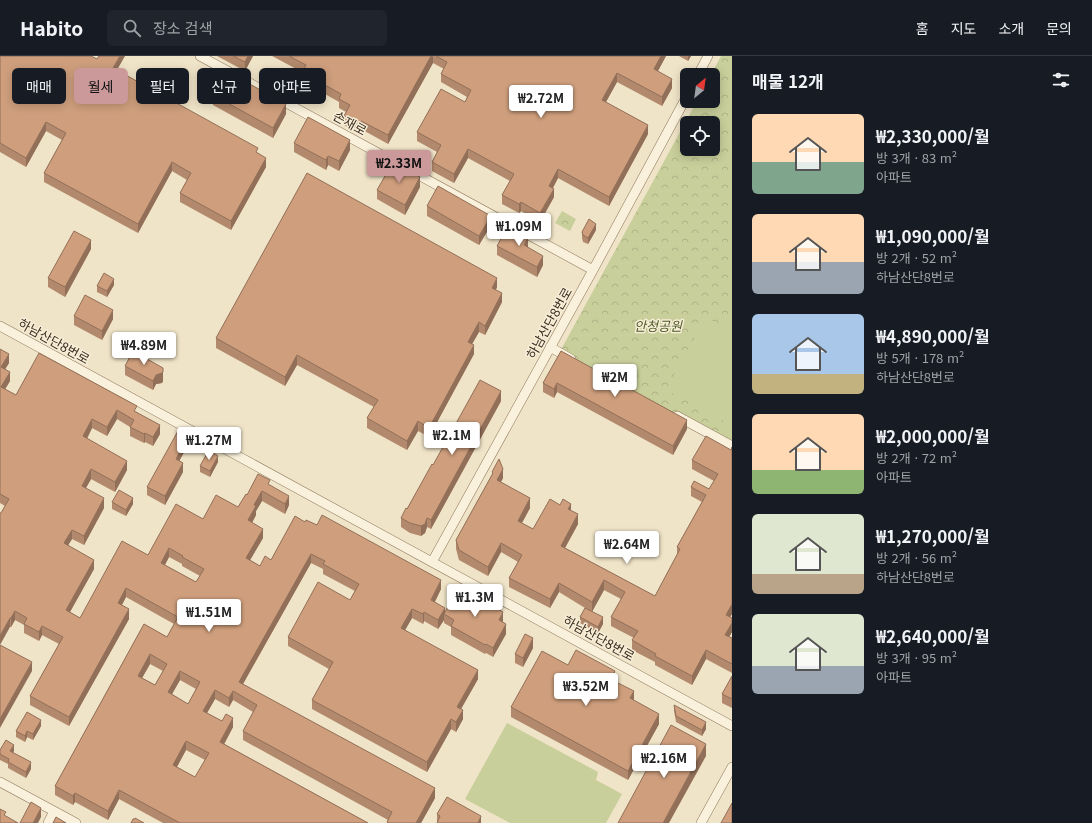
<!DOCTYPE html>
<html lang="ko">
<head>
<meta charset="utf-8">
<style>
	body { margin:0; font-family:Georgia,"Noto Sans KR",serif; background:#20242c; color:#f1f3f6; height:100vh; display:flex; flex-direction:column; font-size:15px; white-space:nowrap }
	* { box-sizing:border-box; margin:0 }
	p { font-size:13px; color:#9ea1a6 }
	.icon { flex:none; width:22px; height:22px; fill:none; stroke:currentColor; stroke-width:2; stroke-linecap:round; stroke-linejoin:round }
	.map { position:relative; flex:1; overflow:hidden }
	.side { display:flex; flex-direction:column; background:#171b24; width:360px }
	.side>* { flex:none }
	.banner { position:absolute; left:12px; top:12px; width:380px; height:36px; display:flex; gap:8px }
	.needle { width:26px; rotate:29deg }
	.buttons { position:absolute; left:680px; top:12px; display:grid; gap:8px }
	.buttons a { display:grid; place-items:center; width:40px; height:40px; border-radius:6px; background:#171b24; box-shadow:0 2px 10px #0003; font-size:20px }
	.price { position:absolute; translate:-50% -34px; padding:0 9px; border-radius:4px; background:#fff; color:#222; font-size:13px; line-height:26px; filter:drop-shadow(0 1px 2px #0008) }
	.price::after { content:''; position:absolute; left:50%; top:24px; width:12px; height:9px; margin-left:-6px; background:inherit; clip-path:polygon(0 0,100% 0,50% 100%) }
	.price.active { background:#cc999b; color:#111 }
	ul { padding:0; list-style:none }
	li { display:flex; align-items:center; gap:12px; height:100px; padding:0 20px }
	li span { display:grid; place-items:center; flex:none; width:112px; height:80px; border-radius:6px; color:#555 }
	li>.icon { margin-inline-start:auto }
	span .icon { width:48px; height:48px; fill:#fffc; stroke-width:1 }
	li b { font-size:17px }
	h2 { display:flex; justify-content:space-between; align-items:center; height:48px; padding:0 20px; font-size:17px }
	.pill { padding:0 14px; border-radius:6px; background:#171b24; box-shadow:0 2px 10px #0003; font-size:14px; line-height:36px }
	.pill.active { background:#cc999b; color:#111 }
	header { display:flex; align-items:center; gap:24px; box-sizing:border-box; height:56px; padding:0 20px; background:#171b24; border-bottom:1px solid #363941 }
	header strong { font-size:19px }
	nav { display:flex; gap:22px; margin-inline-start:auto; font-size:14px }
	.search { width:280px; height:36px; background:#20242c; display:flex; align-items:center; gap:10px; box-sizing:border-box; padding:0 14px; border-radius:6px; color:#9ea1a6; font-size:15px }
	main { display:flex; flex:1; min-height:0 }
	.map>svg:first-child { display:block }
	.forest { fill:url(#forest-crowns); fill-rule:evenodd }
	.garden { fill:#c9cf9b }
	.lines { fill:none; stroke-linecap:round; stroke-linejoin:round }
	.minor-casing { stroke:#8d765c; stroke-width:10 }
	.minor { stroke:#faf1dc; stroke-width:9 }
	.wall { fill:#b2896c; fill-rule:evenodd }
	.shaded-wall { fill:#916f58 }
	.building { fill:#cf9f7d; stroke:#916f58; fill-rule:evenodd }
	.labels { text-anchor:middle; stroke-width:3; stroke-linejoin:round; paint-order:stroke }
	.street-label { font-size:13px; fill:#3d2e20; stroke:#f7eed8 }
	.park-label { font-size:13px; font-style:italic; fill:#4d5a26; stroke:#f7eed8 }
</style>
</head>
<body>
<header>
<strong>Habito</strong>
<div class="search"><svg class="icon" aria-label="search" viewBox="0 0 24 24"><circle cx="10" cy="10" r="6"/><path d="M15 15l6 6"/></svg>장소 검색</div>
<nav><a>홈</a><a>지도</a><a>소개</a><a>문의</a></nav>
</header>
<main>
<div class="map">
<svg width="732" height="767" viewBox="0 0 732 767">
	<defs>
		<pattern id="forest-crowns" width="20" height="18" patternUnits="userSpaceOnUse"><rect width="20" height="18" fill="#c9cf9b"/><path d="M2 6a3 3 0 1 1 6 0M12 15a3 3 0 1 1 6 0" fill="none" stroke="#aeb285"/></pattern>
	</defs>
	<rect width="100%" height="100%" fill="#f0e4c8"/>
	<!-- forest -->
	<path class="forest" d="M721,0H732V394L558,299L697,45H713V19H711ZM687,67H713V93H687Z
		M562,155L576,163L570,175L555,167Z"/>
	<!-- garden -->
	<path class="garden" d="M706,261L732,276V369L666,334Z
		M507,667L598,716L596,724L622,738L606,767H510L465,743Z"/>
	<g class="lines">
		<defs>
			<path id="minor" d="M200,0L593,214
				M698,19L708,0
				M0,270L732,670
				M550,291L571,303
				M677,360L732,390
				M432,506L593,214L687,40
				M0,726L76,767
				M48,767L54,755
				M701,767L732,711"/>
		</defs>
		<!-- minor casing -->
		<use href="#minor" class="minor-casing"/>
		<!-- minor -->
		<use href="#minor" class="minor"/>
	</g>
	<!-- wall -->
	<path class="wall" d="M0,0L117,14L258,98L266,111L231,174L180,146V137L187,124L172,115L138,177L44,126V117L62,84L46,75L26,111L0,96Z
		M217,0H253L245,15Z
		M272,0H666L658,15L672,32L662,50L617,26L606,46L648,78L609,150L558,122L553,132L554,141L540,166L521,155L519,157L502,148V139L510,125L468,102L454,127L432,115V106L437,96L417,85V76L465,46L467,41L441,26V18L444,13L433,7L388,88L361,73L359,77L344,69V60L346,56L339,52V46L302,25V16Z
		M679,0H691L688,5Z
		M213,39L286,58L273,82L213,49Z
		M294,87L350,94L339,115L328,109L326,114L294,96Z
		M420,131L405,159L377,143V134Z
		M427,150L491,169L479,189L427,160Z
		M596,174L588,188L583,186L582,182V176Z
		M497,190L528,191V192L543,209L537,221L497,199Z
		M91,193L65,241L48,231V222Z
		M114,229L107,241L97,236V230Z
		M497,231L496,234L502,246L485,279L479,276L472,288L474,298L429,381L418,375L407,394L367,372V362L374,351L297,309L285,330L216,292V282Z
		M74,260L113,263L102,284L74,269Z
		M0,293L9,307L5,313L10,325L5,333L16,339L137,356L160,378L153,390L145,386L144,387L130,380V371L117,363L107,380L92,372L87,383L127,414L115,436L91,423L86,432L104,452L84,489L72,483L68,489L94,513L70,556L80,562L148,499L203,463L238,451L247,439L270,430L289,449L285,458L262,445L256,455V459L252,467L263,482L250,504L260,510L271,504L305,466L317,469L441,533L435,546L445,555L503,565V566L506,578L493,601L486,597L485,598L451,579V571L444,567V564L438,573L424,565L423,568L412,562L405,574L478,623L461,653L463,663L456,676L451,673L427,716L312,653V644L329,613L288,590V581L350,544L355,535L323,518V513L311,507L243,628L435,742L421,767H387L388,764L243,684V675L253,656L233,644L229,651L215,643L207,657L233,671L224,688L368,767H163L119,743L108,764L75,746L73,749L55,739V730L144,568L167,581L174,568L126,541L122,549L129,563L69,670L30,649V640L59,588L42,579L39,585L24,577V569L15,564L11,571H10L1,457L5,450L0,447ZM169,501L182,508V510L200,520L196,526L165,509ZM150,608L163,615L155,629L142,622ZM180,624L196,633L188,648L172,638ZM186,694L205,704L195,721L177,711Z
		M561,295L687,373L673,399L557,336L554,342L543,336V327Z
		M125,310L163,325L162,327L156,328L153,334L125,319Z
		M501,345L431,473L427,471L425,477L421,480L410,477L401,471V462L407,453L433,409Z
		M188,389L179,405L183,416L165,449L147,439V431Z
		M732,391V558L730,561L732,576L729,581L732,582V617L706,603L692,629L655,609V606L632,594V584L634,582L611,570V561L621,543L604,534L592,555L603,568L598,577L580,567V561L585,552L559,536L550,552L509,531V522L518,506L501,496L488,520L459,504L456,493V484L492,419V416L503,422L501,426L530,452L522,467L533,473L571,455L578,468L565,492L655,540L677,499V491L702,446L691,440V431L709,433L714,425L692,413V404L731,394Z
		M218,406L210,421L200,416V410Z
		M112,446L133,448L126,460L112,453Z
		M533,592L523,611L515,607V598Z
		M568,609L614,625L633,644L659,668L628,724L511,661V651Z
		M732,621V652L722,647V638Z
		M674,649L706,673L702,680L676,666L674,655Z
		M41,670L33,684L27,681L25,686L16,681V675Z
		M0,694L14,695L13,696L31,713L26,722L8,712V708L0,704Z
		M437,758L481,767L437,766Z"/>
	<!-- shaded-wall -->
	<path class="shaded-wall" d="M120,0H125L113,21V12Z
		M248,0H253L245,15V6Z
		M431,0H433V7L388,88V79Z
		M661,0H666L654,22V13Z
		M688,0H691L688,5Z
		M617,17V26L602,53V44Z
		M672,23V32L662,50V41Z
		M286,48V58L273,82V72Z
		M361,65V73L359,77V68Z
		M46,66V75L26,111V102Z
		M648,69V78L609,150V141Z
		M350,84V94L339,115V105Z
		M468,93V102L454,127V118Z
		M328,100V109L326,114V104Z
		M266,102V111L231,174V165Z
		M172,106V115L138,177V168Z
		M558,113V122L549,139V130Z
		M420,121V131L405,159V149Z
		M554,133V141L540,166V157Z
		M521,146V155L519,157V148Z
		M491,160V169L479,189V180Z
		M596,168V174L588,188V182Z
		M528,182V191L524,199V189Z
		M91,184V193L65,241V231Z
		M543,200V209L537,221V211Z
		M497,222V231L492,241V232Z
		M114,223V229L107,241V235Z
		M502,237V246L485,279V270Z
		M113,254V263L102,284V275Z
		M479,266V276L468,295V286Z
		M474,289V298L429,381V372Z
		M9,298V307L1,320V311Z
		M297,299V309L285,330V321Z
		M10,316V325L1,340V331Z
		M163,316V325L162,327L156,328L153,334V325L156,319Z
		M557,327V336L554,342V333Z
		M501,335V345L431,473V464Z
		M117,354V363L107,380V371Z
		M92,363V372L83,390V380Z
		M687,364V373L673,399V390Z
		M418,365V375L407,394V385Z
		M160,369V378L153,390V381Z
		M145,377V386L144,387V378Z
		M188,380V389L176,411V403Z
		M218,400V406L210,421V415Z
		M127,405V414L115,436V426Z
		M183,407V416L165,449V440Z
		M91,413V423L82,439V430Z
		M503,413V422L497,433V424Z
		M262,435V445L256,455V459L248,474V464L254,449Z
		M289,440V449L285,458V448Z
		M104,442V452L84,489V480Z
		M133,442V448L126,460V454Z
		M530,442V452L518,474V465Z
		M571,448V457L568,453Z
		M578,458V468L561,499V490Z
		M427,462V471L425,477L421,480V470Z
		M263,473V482L246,511V502Z
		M72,474V483L64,496V487Z
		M501,487V496L488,520V511Z
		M169,492V501L161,516V507Z
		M311,498V507L239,635V626Z
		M94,504V513L66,563V554Z
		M441,524V533L431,553V544Z
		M604,524V534L592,556V546Z
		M559,527V536L550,552V543Z
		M126,532V541L118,556V547Z
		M732,548V558L726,568V559Z
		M445,552V558H444V564L438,573V564Z
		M129,553V563L69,670V661Z
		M412,553V562L401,581V572Z
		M15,555V564L11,571V562Z
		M424,556V565L423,568V558Z
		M503,556V565L499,574V564Z
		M603,561V568L598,577V571Z
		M10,562V571L0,589V580Z
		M732,567V576L725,588V579Z
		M506,568V578L493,601V592Z
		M42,570V579L39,585V576Z
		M533,582V592L523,611V602Z
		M706,594V603L692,629V620Z
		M150,598V608L138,629V620Z
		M32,606V615L0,672V663Z
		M478,614V623L457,660V651Z
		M180,615V624L168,645V636Z
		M615,615V624L610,632V623Z
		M215,634V643L203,664V655Z
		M233,635V644L229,651V642Z
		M634,635V644L630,642Z
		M463,654V663L456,676V666Z
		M659,658V668L628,724V715Z
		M233,662V671L220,696V686Z
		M451,663V673L427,716V706Z
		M41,664V670L33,684V678Z
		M706,666V673L702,680V674Z
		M27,675V681L25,686V680Z
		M186,685V694L173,718V709Z
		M706,688V700L669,767H663Z
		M14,689V695L10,701V695Z
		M31,706V713L26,722V716Z
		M435,732V742L421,767H416Z
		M119,734V743L108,764V755Z
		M75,737V746L73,749V740Z
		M41,752V761L38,767H33Z
		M481,760V767H478Z"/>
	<!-- building -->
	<path class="building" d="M0,0H91L97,3L99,0H120L113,12L258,92L256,96L266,102L231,165L180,137L191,117L172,106L138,168L44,117L66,77L46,66L26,102L0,87Z
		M233,0H248L245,6Z
		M289,0H431L388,79L361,65L359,68L344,60L350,49L339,43L341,38L302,16L306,9Z
		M436,0H661L654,13L672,23L662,41L617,17L602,44L648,69L609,141L558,113L549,130L554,133L540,157L521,146L519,148L502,139L514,118L468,93L454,118L432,106L441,89L417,76L441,33L465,46L471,34L441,18L447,6Z
		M226,15L286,48L273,72L213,39Z
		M308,61L350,84L339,105L328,100L326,104L294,87Z
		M393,106L420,121L405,149L377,134Z
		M307,117L497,222L492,232L502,237L485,270L479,266L468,286L474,289L429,372L418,365L407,385L367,362L378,344L297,299L285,321L216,282Z
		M438,130L491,160L479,180L427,150Z
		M589,163L596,168L588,182L583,179L582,176Z
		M508,170L528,182L524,189L543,200L537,211L497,190Z
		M74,175L91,184L65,231L48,222Z
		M104,217L114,223L107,235L97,230Z
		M85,239L113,254L102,275L74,260Z
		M0,293L9,298L1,311L10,316L1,331L16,339L39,297L137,350L134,355L160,369L153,381L145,377L144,378L130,371L134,364L117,354L107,371L92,363L83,380L127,405L115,426L91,413L82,430L104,442L84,480L72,474L64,487L94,504L66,554L80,562L122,485L148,499L176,448L203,463L216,439L238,451L246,438L247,439L258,418L270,424L268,428L289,440L285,448L262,435L254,449L256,450L248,464L263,473L246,502L260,510L265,500L271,504L295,460L305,466L306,464L317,469L322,459L441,524L431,544L445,552L438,564L424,556L423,558L412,553L401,572L478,614L457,651L463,654L456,666L451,663L427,706L312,644L333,606L288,581L318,526L350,544L359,528L323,508L325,505L311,498L239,626L435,732L416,767H389L387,766L392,756L243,675L257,649L233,635L229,642L215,634L203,655L222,665L226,658L233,662L220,686L368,767H180L119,734L108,755L75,737L73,740L55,730L144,568L167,581L178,561L126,532L118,547L129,553L69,661L30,640L63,581L42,570L39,576L24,568L27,562L15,555L11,562H10L0,580V457H1L9,443L0,438ZM169,492L183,500L182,501L204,513L196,526L161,507ZM150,598L167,608L155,629L138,620ZM180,615L200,626L188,648L168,636ZM186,685L209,697L195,721L173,709Z
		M133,295L163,312V316L162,317L156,319L153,325L125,310Z
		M561,295L687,364L673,390L557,327L554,333L543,327Z
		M480,324L501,335L431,464L427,462L425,468L421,470L410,467L401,462L406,452L407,453L432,408L433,409Z
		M178,375L188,380L176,403L183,407L165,440L147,431Z
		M706,380L731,394L732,391V548L726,559L732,562V567L725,579L732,582V608L706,594L692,620L655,600L656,598L632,584L638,575L611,561L625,536L604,524L592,546L559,527L550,543L509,522L522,499L501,487L488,511L459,494L456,484L493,417L492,416L499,403L503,413L497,424L530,442L518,465L533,473L550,443L560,449L563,443L571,448L568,453L578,458L561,490L655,540L680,493L677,491L706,439L691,431L694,425L709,433L718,418L692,404Z
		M209,394L218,400L210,415L200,410Z
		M119,434L133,442L126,454L112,446Z
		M458,531L503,556L499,564L506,568L493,592L486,588L485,589L451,570L454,564L444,558Z
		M585,552L603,561L598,571L580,561Z
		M525,578L533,582L523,602L515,598Z
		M0,589L32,606L0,663Z
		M576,594L615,615L610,623L634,635L630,642L659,658L628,715L511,651L542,595L568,609Z
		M732,620V643L722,638Z
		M674,649L706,666L702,674L676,660Z
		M27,656L41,664L33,678L27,675L25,680L16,675Z
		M671,669L706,688L663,767H618Z
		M6,684L14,689L10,695L31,706L26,716L8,706L9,703L0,698V694Z
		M447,741L481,760L478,767H437L440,760L437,758Z
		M31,746L41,752L33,767H20Z
		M732,747V767H721Z
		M0,753L6,756L4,759L18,767H0Z
		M56,761L66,767H53Z
		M135,762L144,767H131L133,763H135Z"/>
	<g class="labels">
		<!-- street labels -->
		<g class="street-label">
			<text transform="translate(350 67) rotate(29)" y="5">손재로</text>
			<text transform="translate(549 267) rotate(-61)" y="5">하남산단8번로</text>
			<text transform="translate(54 285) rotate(29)" y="5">하남산단8번로</text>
			<text transform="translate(599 582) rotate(29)" y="5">하남산단8번로</text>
		</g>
		<!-- park labels -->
		<g class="park-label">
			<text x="658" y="275">안청공원</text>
		</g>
	</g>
</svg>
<div class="buttons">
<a><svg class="needle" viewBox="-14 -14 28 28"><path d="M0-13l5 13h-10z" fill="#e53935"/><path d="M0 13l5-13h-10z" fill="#9ea1a6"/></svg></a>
<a><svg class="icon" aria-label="locate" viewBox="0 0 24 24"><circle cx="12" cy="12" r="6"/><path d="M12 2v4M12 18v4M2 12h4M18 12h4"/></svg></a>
</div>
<b class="price" style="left:541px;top:63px">₩2.72M</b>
<b class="price active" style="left:399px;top:128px">₩2.33M</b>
<b class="price" style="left:519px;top:191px">₩1.09M</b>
<b class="price" style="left:144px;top:310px">₩4.89M</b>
<b class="price" style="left:615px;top:342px">₩2M</b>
<b class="price" style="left:452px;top:400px">₩2.1M</b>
<b class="price" style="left:209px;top:405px">₩1.27M</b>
<b class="price" style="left:627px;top:509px">₩2.64M</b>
<b class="price" style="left:475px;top:562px">₩1.3M</b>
<b class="price" style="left:209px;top:577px">₩1.51M</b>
<b class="price" style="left:586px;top:651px">₩3.52M</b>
<b class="price" style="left:664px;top:723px">₩2.16M</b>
<div class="banner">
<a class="pill">매매</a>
<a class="pill active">월세</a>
<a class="pill">필터</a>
<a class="pill">신규</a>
<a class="pill">아파트</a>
</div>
</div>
<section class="side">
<h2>매물 12개<svg class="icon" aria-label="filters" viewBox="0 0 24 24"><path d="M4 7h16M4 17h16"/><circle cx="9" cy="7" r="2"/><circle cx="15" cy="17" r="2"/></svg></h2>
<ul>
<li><span style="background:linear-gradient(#ffd9b3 60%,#7fa58c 0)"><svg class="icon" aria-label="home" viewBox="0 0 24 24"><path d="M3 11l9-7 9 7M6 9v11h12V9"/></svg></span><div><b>₩2,330,000/월</b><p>방 3개 · 83 m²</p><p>아파트</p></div></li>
<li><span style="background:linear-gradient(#ffd9b3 60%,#9aa5b1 0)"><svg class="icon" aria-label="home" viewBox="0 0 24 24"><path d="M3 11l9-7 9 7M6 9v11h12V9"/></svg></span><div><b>₩1,090,000/월</b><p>방 2개 · 52 m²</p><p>하남산단8번로</p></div></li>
<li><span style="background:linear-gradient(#a9c7e8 75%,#c2b280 0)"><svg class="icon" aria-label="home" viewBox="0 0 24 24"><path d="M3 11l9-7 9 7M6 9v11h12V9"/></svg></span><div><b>₩4,890,000/월</b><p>방 5개 · 178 m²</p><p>하남산단8번로</p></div></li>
<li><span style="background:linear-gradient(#ffd9b3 70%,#8fb573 0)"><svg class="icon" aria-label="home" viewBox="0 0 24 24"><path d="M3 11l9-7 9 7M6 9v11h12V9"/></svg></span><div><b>₩2,000,000/월</b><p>방 2개 · 72 m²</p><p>아파트</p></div></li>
<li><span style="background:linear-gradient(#dfe7d0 75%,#b9a48a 0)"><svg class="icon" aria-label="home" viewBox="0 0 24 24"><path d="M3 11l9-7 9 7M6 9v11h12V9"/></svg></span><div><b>₩1,270,000/월</b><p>방 2개 · 56 m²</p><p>하남산단8번로</p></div></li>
<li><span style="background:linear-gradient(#dfe7d0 65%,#9aa5b1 0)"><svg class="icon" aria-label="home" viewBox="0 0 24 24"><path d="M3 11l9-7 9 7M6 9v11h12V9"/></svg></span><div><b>₩2,640,000/월</b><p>방 3개 · 95 m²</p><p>아파트</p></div></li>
</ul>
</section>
</main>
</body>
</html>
